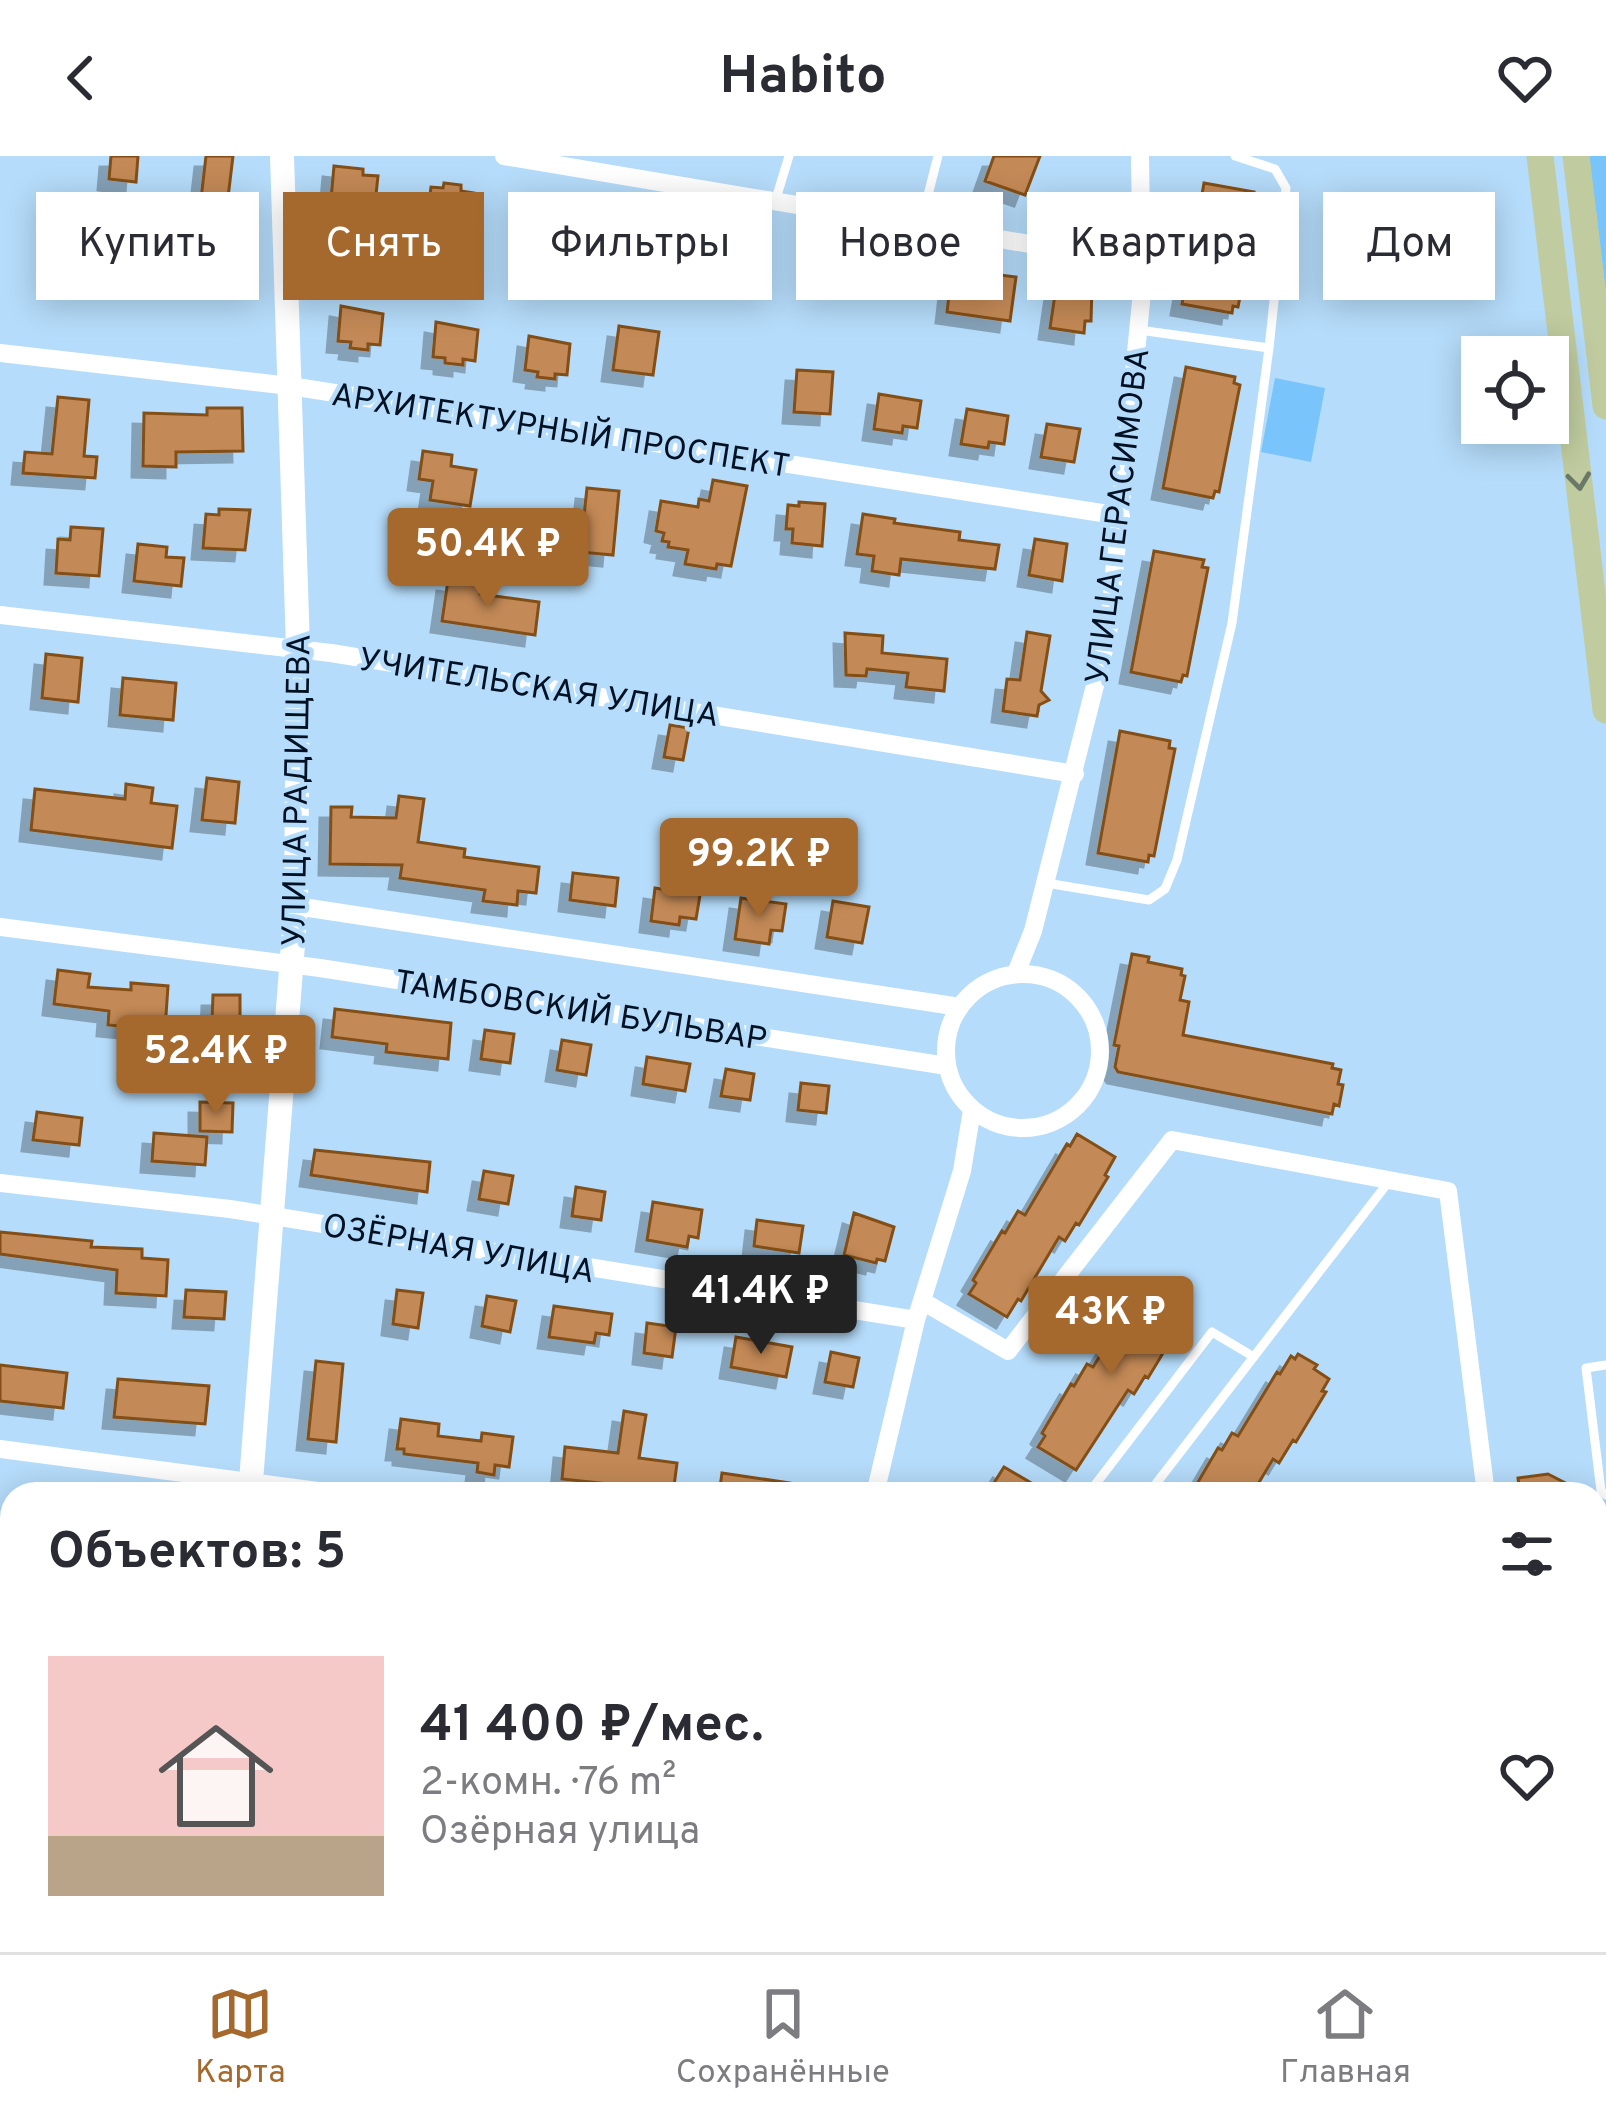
<!DOCTYPE html>
<html lang="ru">
<head>
<meta charset="utf-8">
<style>
	body { margin:0; font-family:Overpass,sans-serif; background:#f2f2f3; color:#2b2b33; height:100vh; display:flex; flex-direction:column; font-size:45px; white-space:nowrap }
	* { box-sizing:border-box; margin:0 }
	p { font-size:39px; color:#7c7c81 }
	.icon { flex:none; width:66px; height:66px; fill:none; stroke:currentColor; stroke-width:2; stroke-linecap:round; stroke-linejoin:round }
	.map { position:relative; flex:1; overflow:hidden }
	.panel { position:absolute; left:0px; top:1326px; width:1608px; height:471px; display:flex; flex-direction:column; background:#fff; border-radius:36px 36px 0 0; box-shadow:0 6px 30px #0003 }
	.panel>* { flex:none }
	.banner { position:absolute; left:36px; top:36px; width:1536px; height:108px; display:flex; gap:24px }
	.buttons { position:absolute; left:1461px; top:180px; display:grid; gap:24px }
	.buttons a { display:grid; place-items:center; width:108px; height:108px; border-radius:0px; background:#fff; box-shadow:0 6px 30px #0003; font-size:60px }
	.price { position:absolute; translate:-50% -102px; padding:0 27px; border-radius:12px; background:#a6692d; color:#fff; font-size:39px; line-height:78px; filter:drop-shadow(0 3px 6px #0008) }
	.price::after { content:''; position:absolute; left:50%; top:72px; width:36px; height:27px; margin-left:-18px; background:inherit; clip-path:polygon(0 0,100% 0,50% 100%) }
	.price.active { background:#222; color:#fff }
	ul { padding:0; list-style:none }
	li { display:flex; align-items:center; gap:36px; height:300px; padding:0 48px }
	li span { display:grid; place-items:center; flex:none; width:336px; height:240px; border-radius:0px; color:#555 }
	li>.icon { margin-inline-start:auto }
	span .icon { width:144px; height:144px; fill:#fffc; stroke-width:1 }
	li b { font-size:51px }
	h2 { display:flex; justify-content:space-between; align-items:center; height:144px; padding:0 48px; font-size:51px }
	.chip { padding:0 42px; border-radius:0px; background:#fff; box-shadow:0 6px 30px #0003; font-size:42px; line-height:108px }
	.chip.active { background:#a6692d; color:#fff }
	header { display:flex; justify-content:space-between; align-items:center; height:156px; padding:0 48px; background:#fff; font-size:54px; font-weight:700 }
	.dock { display:flex; justify-content:space-around; align-items:center; height:168px; border-top:3px solid #e1e1e2; background:#fff; font-size:33px; color:#7c7c81 }
	.dock a { display:grid; justify-items:center; gap:6px }
	.dock .active { color:#a6692d }
	.map>svg:first-child { display:block }
	.green { fill:#79c4fa }
	.building { fill:#c38956; stroke:#844f19; stroke-width:3; filter:url(#shadow) }
	.lines { fill:none; stroke-linecap:round; stroke-linejoin:round }
	.lane { stroke:#fff; stroke-width:9 }
	.street { stroke:#fff; stroke-width:18 }
	.secondary { stroke:#fff; stroke-width:24 }
	.primary { stroke:#c0cc9f; stroke-width:27 }
	.oneway { stroke:#6a7867 }
	.labels { text-anchor:middle; stroke-width:9; stroke-linejoin:round; paint-order:stroke }
	.street-label { font-size:33px; fill:#001123; stroke:#b5dcfa }
</style>
</head>
<body>
<header><svg class="icon" aria-label="back" viewBox="0 0 24 24"><path d="M15 5l-7 7 7 7"/></svg>Habito<svg class="icon" aria-label="heart" viewBox="0 0 24 24"><path d="M12 20l-8-8c-3-5 5-10 8-4 3-6 11-1 8 4z"/></svg></header>
<div class="map">
<svg width="1606" height="1796" viewBox="0 0 1606 1796">
	<defs>
		<filter id="shadow"><feDropShadow dx="-11" dy="11" stdDeviation="0" flood-color="#0004"/></filter>
	</defs>
	<rect width="100%" height="100%" fill="#b5dcfa"/>
	<!-- green -->
	<path class="green" d="M1589,0H1606V137Z
		M1275,222L1325,232L1311,306L1261,296Z"/>
	<!-- building -->
	<path class="building" d="M111,0H138L136,26L109,23Z
		M206,0H233L223,83L174,79L176,58L199,60Z
		M994,0H1040L1025,39L985,25Z
		M334,10L363,13V19L378,20L375,48L331,43Z
		M444,27L461,29V35L474,37L470,67L427,61L431,31L443,32Z
		M1204,27L1254,36L1253,43L1259,44L1238,151L1233,150L1232,157L1182,148Z
		M541,42L559,44L558,50L571,52L568,81L525,76L529,46L540,47Z
		M615,50L663,57L657,97L609,89Z
		M952,113L1016,121L1010,165L947,156Z
		M1057,125L1092,130L1091,165H1085L1084,177L1050,172Z
		M341,150L383,158L380,189L368,188V194L350,192L351,186L338,185Z
		M436,166L478,174L475,205L463,203V209L445,207V202L433,201Z
		M619,170L659,176L653,219L613,214Z
		M529,180L570,188L567,219L555,218V223L537,221L538,216L525,214Z
		M1186,211L1235,221L1234,227L1240,229L1219,336L1215,335L1213,342L1163,332Z
		M797,214L833,216L830,258L794,256Z
		M879,238L921,245L917,272L903,270L902,277L874,273Z
		M58,241L89,244L84,300L97,301L95,322L23,317L25,296L52,298Z
		M207,252H242L243,295L176,296V311L143,310L144,257L207,259Z
		M967,253L1008,260L1004,288L989,286L988,292L961,288Z
		M1047,268L1080,273L1074,306L1041,301Z
		M423,295L452,299L451,310L476,314L470,350L430,344L433,325L419,323Z
		M713,324L747,330L731,410L717,408L716,413L685,408L688,394L668,391L669,386L662,385L664,377L656,375L661,345L698,351L699,343L709,345Z
		M587,332L619,335L613,399L580,396Z
		M799,346L825,348L822,390L792,387L793,373H786L788,349L799,350Z
		M219,353L250,354L245,394L203,392L206,358L219,359Z
		M863,358L895,363L894,367L960,376L959,384L999,389L995,413L901,403L899,419L872,415L874,400L857,398Z
		M71,371L103,373L99,420L56,417L58,383L70,384Z
		M1035,383L1067,388L1062,425L1029,419Z
		M138,388L167,391L166,401L184,402L181,430L134,425Z
		M1154,395L1204,404L1202,411L1208,412L1187,520L1183,519L1181,526L1131,516Z
		M448,424L482,429L480,438L539,446L535,479L442,465Z
		M1027,476L1050,480L1041,535L1049,544L1039,549L1037,560L1003,555L1007,523L1020,524Z
		M845,477L883,480L882,497L947,503L944,535L906,531L908,517L867,513L866,520L846,519Z
		M46,498L82,502L78,546L42,542Z
		M123,522L176,527L173,564L120,559Z
		M670,569L689,572L683,604L664,601Z
		M1120,575L1170,585L1169,592L1175,593L1154,700L1149,699L1148,706L1098,697Z
		M207,622L239,626L235,667L202,664Z
		M126,628L153,632L151,647L177,650L172,692L31,674L35,633L125,643Z
		M399,640L424,643L418,686L465,693L464,701L539,711L536,737L518,735L517,749L483,745L485,734L400,722L402,709L330,708L331,651H352L351,661L396,662Z
		M573,717L618,722L615,750L570,744Z
		M655,732L700,739L696,763L680,761L679,769L651,765Z
		M741,742L786,748L782,775L771,774L769,788L735,783Z
		M833,745L869,751L862,787L827,781Z
		M1132,798L1149,801L1148,806L1182,813L1181,819L1185,820L1180,844L1189,846L1183,879L1333,908L1332,912L1341,914L1338,928L1343,929L1339,950L1334,948L1332,958L1118,916L1115,911L1119,890L1114,889Z
		M58,814L90,818L88,831L131,834V827L168,830L165,874L108,869L109,855L54,848Z
		M213,839H240V866L212,865Z
		M335,853L451,867L448,903L386,896L387,888L332,881Z
		M485,874L514,878L510,907L481,903Z
		M562,884L591,889L586,919L557,914Z
		M647,901L690,908L685,935L643,928Z
		M726,913L754,918L750,944L721,940Z
		M801,927L829,930L826,957L798,954Z
		M200,946L233,947L232,976L200,975Z
		M37,956L82,962L79,989L33,984Z
		M154,977L207,981L205,1009L152,1005Z
		M1077,978L1115,1001L1105,1019L1108,1021L1079,1069L1076,1067L1065,1085L1059,1081L1021,1145L1018,1143L1007,1161L969,1138L976,1127L973,1124L1002,1075L1005,1077L1018,1055L1025,1059L1067,988L1070,990Z
		M315,994L430,1006L427,1036L311,1019Z
		M484,1015L513,1020L508,1048L479,1043Z
		M576,1031L605,1036L601,1064L572,1060Z
		M653,1046L702,1054L698,1082L689,1080L687,1091L647,1084Z
		M854,1057L894,1071L885,1105L877,1103L876,1107L844,1099Z
		M757,1064L803,1070L799,1097L754,1090Z
		M0,1076L92,1085L91,1091L142,1093V1102L168,1104L166,1140L116,1137L117,1114L0,1098Z
		M1146,1131L1185,1154L1174,1172L1177,1174L1148,1222L1145,1220L1134,1238L1128,1234L1076,1314L1038,1291L1045,1280L1042,1277L1071,1228L1074,1230L1087,1208L1093,1211L1136,1141L1139,1143Z
		M186,1134L226,1136L224,1163L184,1161Z
		M397,1134L423,1137L418,1172L393,1168Z
		M487,1140L516,1145L510,1176L482,1170Z
		M554,1150L612,1158L609,1179L596,1177L594,1187L549,1181Z
		M647,1167L676,1171L672,1201L644,1197Z
		M736,1181L792,1191L786,1221L731,1211Z
		M831,1196L859,1202L853,1231L825,1226Z
		M1298,1198L1317,1209L1314,1213L1329,1223L1322,1235L1326,1236L1296,1286L1293,1284L1279,1307L1273,1303L1252,1338H1191L1218,1292L1222,1294L1232,1277L1238,1280L1277,1216L1280,1218L1291,1200L1295,1203Z
		M316,1205L343,1208L336,1286L308,1283Z
		M0,1209L67,1217L63,1252L0,1245Z
		M118,1223L209,1230L205,1268L114,1261Z
		M624,1255L646,1259L639,1302L677,1307L673,1338H637L638,1331L562,1323L565,1291L618,1297Z
		M401,1263L439,1268L438,1280L481,1285L482,1277L513,1281L509,1311L495,1309L494,1319L477,1316L478,1307L404,1298V1293H397Z
		M1004,1311L1050,1338H987Z
		M722,1317L790,1327L789,1338H719Z
		M1548,1318L1587,1338H1520L1518,1322Z"/>
	<g class="lines">
		<!-- lane -->
		<path class="lane" d="M775,46L789,0
			M920,70L938,0
			M1139,174L1269,192
			M1046,727L1149,744L1165,733L1177,704L1232,467L1269,192L1286,32L1275,13L1235,0
			M1606,1209L1586,1212L1601,1335L1606,1339
			M1088,1338L1212,1176L1254,1201
			M1148,1338L1390,1024"/>
		<!-- street -->
		<path class="street" d="M504,0L1143,107
			M0,197L290,230L1121,360
			M0,459L331,497L1075,618
			M296,750L960,851
			M0,771L320,812L947,910
			M1016,817L1033,775L1108,478L1142,136L1140,0
			M946 895a77 77 0 1 1 154 0a77 77 0 1 1-154 0Z
			M0,1027L230,1053L916,1164
			M922,1145L1008,1195L1172,984L1448,1035L1486,1338
			M0,1293L341,1338
			M875,1338L916,1164L962,1015L972,954
			M0,1550L12,1551
			M1245,1785L1247,1796
			M808,1796L810,1785"/>
		<!-- secondary -->
		<path class="secondary" d="M250,1338L296,750L298,492L282,0
			M199,1796L201,1785"/>
		<!-- primary -->
		<path class="primary" d="M1540,0L1606,554
			M1576,0L1606,250"/>
	</g>
	<!-- one-way arrows -->
	<defs><path id="oneway-chevron" d="M-2-3.5L2.5 0L-2 3.5" fill="none" stroke-width="1.6" stroke-linecap="round" stroke-linejoin="round" transform="scale(3)"/></defs>
	<use class="oneway" href="#oneway-chevron" transform="translate(1579 325) rotate(83)"/>
	<g class="labels">
		<!-- street labels -->
		<g class="street-label">
			<text transform="translate(561 273) rotate(9)" y="12">АРХИТЕКТУРНЫЙ ПРОСПЕКТ</text>
			<text transform="translate(1116 360) rotate(-83)" y="12">УЛИЦА ГЕРАСИМОВА</text>
			<text transform="translate(539 530) rotate(9)" y="12">УЧИТЕЛЬСКАЯ УЛИЦА</text>
			<text transform="translate(295 634) rotate(-89)" y="12">УЛИЦА РАДИЩЕВА</text>
			<text transform="translate(581 853) rotate(9)" y="12">ТАМБОВСКИЙ БУЛЬВАР</text>
			<text transform="translate(459 1091) rotate(10)" y="12">ОЗЁРНАЯ УЛИЦА</text>
		</g>
	</g>
</svg>
<div class="buttons">
<a><svg class="icon" aria-label="locate" viewBox="0 0 24 24"><circle cx="12" cy="12" r="6"/><path d="M12 2v4M12 18v4M2 12h4M18 12h4"/></svg></a>
</div>
<b class="price" style="left:488px;top:454px">50.4K ₽</b>
<b class="price" style="left:759px;top:764px">99.2K ₽</b>
<b class="price" style="left:216px;top:961px">52.4K ₽</b>
<b class="price active" style="left:761px;top:1201px">41.4K ₽</b>
<b class="price" style="left:1111px;top:1222px">43K ₽</b>
<div class="banner">
<a class="chip">Купить</a>
<a class="chip active">Снять</a>
<a class="chip">Фильтры</a>
<a class="chip">Новое</a>
<a class="chip">Квартира</a>
<a class="chip">Дом</a>
</div>
<section class="panel">
<h2>Объектов: 5<svg class="icon" aria-label="filters" viewBox="0 0 24 24"><path d="M4 7h16M4 17h16"/><circle cx="9" cy="7" r="2"/><circle cx="15" cy="17" r="2"/></svg></h2>
<ul>
<li><span style="background:linear-gradient(#f6c9c9 75%,#b9a48a 0)"><svg class="icon" aria-label="home" viewBox="0 0 24 24"><path d="M3 11l9-7 9 7M6 9v11h12V9"/></svg></span><div><b>41 400 ₽/мес.</b><p>2-комн. · 76 m²</p><p>Озёрная улица</p></div><svg class="icon" aria-label="heart" viewBox="0 0 24 24"><path d="M12 20l-8-8c-3-5 5-10 8-4 3-6 11-1 8 4z"/></svg></li>
</ul>
</section>
</div>
<nav class="dock">
<a class="active"><svg class="icon" aria-label="map" viewBox="0 0 24 24"><path d="M3 6l6-2 6 2 6-2v14l-6 2-6-2-6 2zM9 4v14M15 6v14"/></svg>Карта</a>
<a><svg class="icon" aria-label="saved" viewBox="0 0 24 24"><path d="M7 4h10v16l-5-4-5 4z"/></svg>Сохранённые</a>
<a><svg class="icon" aria-label="home" viewBox="0 0 24 24"><path d="M3 11l9-7 9 7M6 9v11h12V9"/></svg>Главная</a>
</nav>
</body>
</html>
